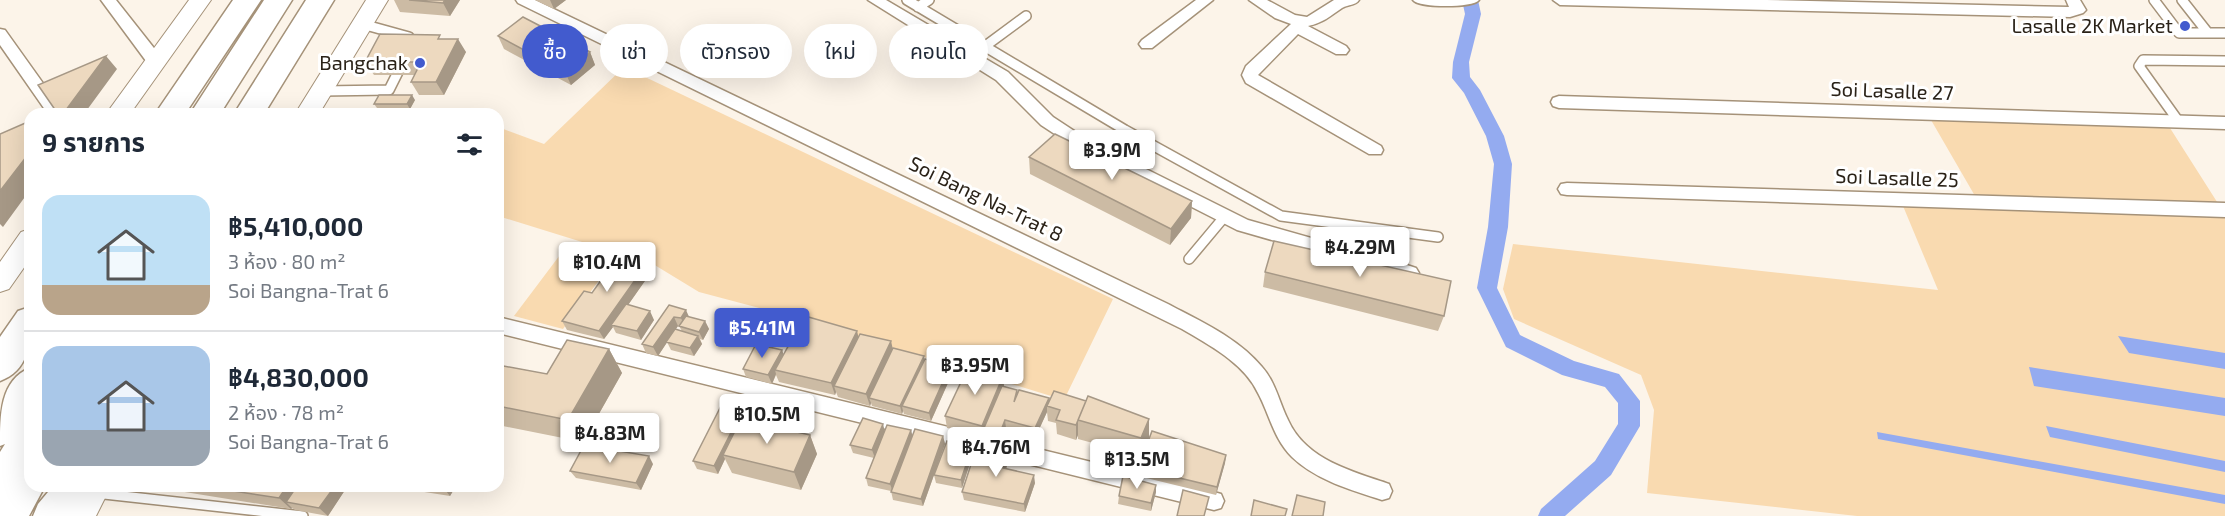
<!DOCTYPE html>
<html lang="th">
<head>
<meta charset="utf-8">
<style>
	body { margin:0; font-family:"Exo 2","Noto Sans Thai",sans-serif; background:#f2f2f3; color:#1f2937; height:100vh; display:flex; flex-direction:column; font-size:22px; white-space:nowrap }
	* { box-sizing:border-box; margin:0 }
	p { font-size:20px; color:#747a83 }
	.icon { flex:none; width:33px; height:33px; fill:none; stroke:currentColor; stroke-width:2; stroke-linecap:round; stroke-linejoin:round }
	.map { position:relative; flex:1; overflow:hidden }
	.side { position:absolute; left:24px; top:108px; width:480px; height:384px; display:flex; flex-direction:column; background:#fff; border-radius:18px; box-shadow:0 6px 24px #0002 }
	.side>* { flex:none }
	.guide { position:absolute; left:522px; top:24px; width:570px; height:54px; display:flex; gap:12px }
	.price { position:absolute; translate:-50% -51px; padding:0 14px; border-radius:6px; background:#fff; color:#222; font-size:20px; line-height:39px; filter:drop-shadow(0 2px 3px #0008) }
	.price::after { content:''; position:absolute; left:50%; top:36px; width:18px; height:14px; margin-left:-9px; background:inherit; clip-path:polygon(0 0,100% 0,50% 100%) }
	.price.current { background:#425bce; color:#fff }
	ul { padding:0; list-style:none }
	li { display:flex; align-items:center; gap:18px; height:150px; padding:0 18px }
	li+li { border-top:2px solid #e0e1e3 }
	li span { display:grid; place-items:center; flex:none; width:168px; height:120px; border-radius:18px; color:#555 }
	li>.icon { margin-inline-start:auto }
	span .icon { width:72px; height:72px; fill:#fffc; stroke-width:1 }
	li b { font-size:26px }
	h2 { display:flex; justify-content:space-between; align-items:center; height:72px; padding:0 18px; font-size:26px }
	.tag { padding:0 21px; border-radius:27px; background:#fff; box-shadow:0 6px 24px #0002; font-size:21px; line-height:54px }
	.tag.current { background:#425bce; color:#fff }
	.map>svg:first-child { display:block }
	.green { fill:#f9dab0 }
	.water { fill:#94abf0 }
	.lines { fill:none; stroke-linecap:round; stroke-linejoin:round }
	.canal { fill:#94abf0; fill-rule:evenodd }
	.lane-casing { stroke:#a59279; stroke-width:12 }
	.street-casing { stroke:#a59279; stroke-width:3 }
	.secondary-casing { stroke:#a59279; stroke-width:2 }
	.highway-casing { stroke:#a59279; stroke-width:3 }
	.lane { stroke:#fff; stroke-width:9 }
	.street { fill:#fff; fill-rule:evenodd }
	.secondary { fill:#fff; fill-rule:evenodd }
	.highway { fill:#fff; fill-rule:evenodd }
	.wall { fill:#ccbba4; fill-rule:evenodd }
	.shaded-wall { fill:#a69886 }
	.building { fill:#edd9bf; stroke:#a69886; stroke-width:1.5 }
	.poi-dot { fill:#425bce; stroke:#fff; stroke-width:2 }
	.labels { text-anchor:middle; stroke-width:6; stroke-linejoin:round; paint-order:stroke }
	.poi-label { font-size:20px; fill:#2a2218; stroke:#fff; text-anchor:end }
	.street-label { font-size:20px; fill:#2a2218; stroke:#fff }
</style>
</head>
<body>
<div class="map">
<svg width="2225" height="516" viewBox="0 0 2225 516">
	<rect width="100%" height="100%" fill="#fcf4e9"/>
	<!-- green -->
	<path class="green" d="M624,67L1113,299L1064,400L793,317L699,292L653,264L498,216V127L544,144Z
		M1931,120L2170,128L2219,205L1975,196Z
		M1903,206L2225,216V516H1857L1647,493L1654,410L1641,375L1514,319L1503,289L1513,244L1938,290Z
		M569,243L617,256L563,329L514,316Z"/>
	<!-- water -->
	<path class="water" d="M2118,336L2225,353V369L2129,353Z
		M2029,367L2225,398V416L2034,386Z
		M2046,426L2225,461V472L2050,437Z
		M1877,432L2225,495V504L1878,439Z"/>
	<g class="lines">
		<!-- canal -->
		<path class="canal" d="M1462,0H1478L1481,14L1469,62L1470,77L1480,90L1504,136L1512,164L1508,227L1497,288L1520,335L1574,361L1619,374L1640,401V426L1611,475L1565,516H1538L1541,509L1595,461L1618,424V403L1605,387L1562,375L1506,347L1477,288L1488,227L1494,164L1486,136L1464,93L1452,78L1453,62L1465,14Z"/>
		<defs>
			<path id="lane" d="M907,0L1125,130L1281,216L1438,237
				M2154,0L2179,33H2225
				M2182,0L2208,33
				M918,7L929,0
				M362,24L409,37
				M984,47L1026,16
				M322,91L389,90L401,66
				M2179,122L2139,66L2143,60L2225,61
				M1189,259L1225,216
				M95,493L303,516"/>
			<path id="street" d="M101,0H116L161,57L163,61L161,65H149Z
				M516,0H535L1168,304C1200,321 1238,338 1262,367C1276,383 1279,402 1288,420C1306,460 1352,471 1389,484L1392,491L1389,498L1382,500C1351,490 1316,480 1292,457C1273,438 1270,415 1258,393C1244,363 1209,345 1182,329L518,3Z
				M868,0H886L1008,72L1053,117L1088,140L1248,220L1410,266L1416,268L1419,273L1416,278L1410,280L1237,230L1076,148L1041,125L996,80Z
				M1196,0H1213L1152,48H1142L1139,44L1142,40Z
				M1249,0H1267L1295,15L1307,17L1334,0H1359C1355,6 1349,4 1342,8C1330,16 1323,23 1308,26L1346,46L1349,50L1346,54H1336L1298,34L1258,75L1381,146L1383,150L1381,154H1369L1246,83L1242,75L1246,66L1291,24L1275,18Z
				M1413,0H1479C1473,8 1419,8 1413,0Z
				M1553,0H1766L2069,7L2066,0H2080L2086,10L2083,13L2070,17L1560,5Z
				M0,29L5,30L65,114H48L0,45Z
				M1559,96L2225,117V129L1559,108L1553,106L1551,102L1553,98Z
				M1567,183L2225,203V217L1567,195L1561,194L1558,189L1561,184Z
				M498,317L1214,492L1221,494L1224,501L1221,508L1214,510L498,333Z"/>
			<path id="secondary" d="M189,0H211L130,114H106Z
				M366,0H388L319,114H295Z
				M30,229V259L9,289L0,292V262L21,232Z
				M81,486H111L96,516H65Z"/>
			<path id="highway" d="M233,0H261L185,114H155Z
				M264,0H292L220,114H190Z
				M306,0H334L264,114H234Z
				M30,307C30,336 33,369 0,381V337L18,311Z
				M30,368V414L24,423L30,421V486H45L29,516H0V452L5,444L0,446C0,415 0,380 30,368Z
				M53,486H96L90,498L76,516H33L38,504Z"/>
		</defs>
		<!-- lane casing -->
		<use href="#lane" class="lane-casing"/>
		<!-- street casing -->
		<use href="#street" class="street-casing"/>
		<!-- secondary casing -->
		<use href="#secondary" class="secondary-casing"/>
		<!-- highway casing -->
		<use href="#highway" class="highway-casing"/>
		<!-- lane -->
		<use href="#lane" class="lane"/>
		<!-- street -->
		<use href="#street" class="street"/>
		<!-- secondary -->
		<use href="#secondary" class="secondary"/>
		<!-- highway -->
		<use href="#highway" class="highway"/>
	</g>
	<!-- wall -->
	<path class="wall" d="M394,0H460L450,16L400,12Z
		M535,0H566L554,9Z
		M498,36L590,52L595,65L571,85L504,49Z
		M442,39L466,52L444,95H419L411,82L415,75H374L365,62Z
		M415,100L410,109L377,108L374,104Z
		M1029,157L1192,201L1191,218L1170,245L1030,174Z
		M654,268L628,305L654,320L641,340L616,333L613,327L604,339L567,330L562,321L592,293Z
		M1265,272L1444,316L1438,331L1263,287Z
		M669,305L689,317L705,321L709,329L703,340L700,339L702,344L694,356L671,350L667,342L658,356L646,353L642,344ZM678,326H679L682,331L675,329Z
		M858,337L924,360L952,374L931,421L904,414L903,411L902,414L872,406L871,403L870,406L838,397L836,392L835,395L779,382L776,375L772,384L746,377L743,369L782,350L783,354Z
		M609,349L622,373L583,442L498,425V365L547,374Z
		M1003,376L1004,386L1018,393L1049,401H1086L1149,419V438L1141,456L1078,439V435L1076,440L1057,434L1056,423L1048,421L1047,412L1036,436L1006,428L1002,441L986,436L985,434L984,437L947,428L945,416Z
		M749,411L745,420L810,435L817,454L801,490L732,473L725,459L718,474L697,469L693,461Z
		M911,430L912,436H943L945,444L923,506L893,500L891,491L868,486L866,478L874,458L853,453L850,445L885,431Z
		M973,454L962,488L936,483L934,475Z
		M1007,454L1008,462L1006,469L1035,483L1025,512L964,500L962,492Z
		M1226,455L1225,463L1216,495L1138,476V468Z
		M653,464L641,490L576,478L570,471Z
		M1156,485V492L1151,511L1118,504L1119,496Z
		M162,486H346L347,487L328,516L295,510L292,508L291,509L166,489Z
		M386,486H456L450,496Z"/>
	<!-- shaded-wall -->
	<path class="shaded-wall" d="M445,0H460L450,16L443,3Z
		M550,0H566L554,9Z
		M458,39L466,52L444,95L436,82Z
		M590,52L595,65L571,85L565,72Z
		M106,56L117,69L84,114H63Z
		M412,95L415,100L410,109L407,104Z
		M30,152V190L3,227L0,224V191Z
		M1192,201L1191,218L1170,245L1171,229Z
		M650,259L654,268L614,325H611L613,327L604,339L599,331Z
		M686,310L690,319L685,327L681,318Z
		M650,311L654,320L641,340L637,331Z
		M674,317L678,326L658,356L653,347Z
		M705,321L709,329L703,340L699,332Z
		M857,331L860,343L834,386L836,392L835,395L831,383Z
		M698,336L702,344L694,356L690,348Z
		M891,341L894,354L869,398L871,403L870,406L866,394Z
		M609,349L622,373L583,442L568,420Z
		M782,350L785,358L775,370L776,374L772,384L768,375Z
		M924,356L925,364L902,406L903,411L902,414L900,406Z
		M950,366L952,374L931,421L929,413Z
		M1003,376L1004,387L984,428L985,434L984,437L982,426Z
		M1049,398L1050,407L1047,406V412L1036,436L1035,428Z
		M746,403L749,411L727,456L723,455L725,459L718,474L714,466Z
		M1149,419V438L1141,456V438Z
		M1005,420L1006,428L1002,441L1000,433Z
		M1078,420V435L1076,440V425Z
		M883,424L885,432L875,458L872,450Z
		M911,430L913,438L893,492L890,484Z
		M810,435L817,454L801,490L794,472Z
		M943,436L945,444L923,506L921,499Z
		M972,447L973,454L962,488L961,480Z
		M1007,454L1008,462L1004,476L1003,468Z
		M1226,455L1225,463L1216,495L1217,487Z
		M649,456L653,464L641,490L636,483Z
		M1034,475L1035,483L1025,512L1024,504Z
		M1156,485V492L1151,511V503Z
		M287,486H306L286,502L292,508L291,509L279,498Z
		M335,486H346L347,487L328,516L319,508Z
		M442,486H456L450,496Z"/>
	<!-- building -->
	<path class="building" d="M409,0H445L443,3Z
		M523,17L590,52L565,72L498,36Z
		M380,34L440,35L438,39H458L436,82H411L421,62H365Z
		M106,56L63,114H58L38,85Z
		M379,95H412L407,104H374Z
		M30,121V152L0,191V134Z
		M1055,134L1192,201L1171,229L1029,157Z
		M1274,241L1451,281L1444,316L1265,272Z
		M621,252L650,259L599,331L562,321L584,291L592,293Z
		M626,304L650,311L637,331L611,325Z
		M669,305L686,310L681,318L674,317L653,347L642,344Z
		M686,316L705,321L699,332L679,326Z
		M805,316L857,331L831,383L775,370Z
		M675,329L698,336L690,348L666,342Z
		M860,334L891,341L866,394L834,386Z
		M567,340L609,349L568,420L498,406V365L547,374Z
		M756,344L782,350L768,375L743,369Z
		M893,348L924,356L900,406L869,398Z
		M925,359L950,366L929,413L902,406Z
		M969,365L1003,376L982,426L945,416Z
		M1002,386L1017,390L1014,402L1019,390L1049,398L1035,428L1005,420L1000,433L984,428Z
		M1054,391L1086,401L1076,425L1056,420L1060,410L1047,406Z
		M1088,396L1149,419L1141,438L1078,420Z
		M725,398L746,403L714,466L693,461Z
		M863,418L883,424L872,450L850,445Z
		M741,419L810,435L794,472L723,455Z
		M887,425L911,430L890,484L866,478Z
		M915,429L943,436L921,499L891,492Z
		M1152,431L1226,455L1217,487L1138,468Z
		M947,441L972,447L961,480L934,475Z
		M584,445L649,456L636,483L570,471Z
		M977,446L1007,454L1003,468L1034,475L1024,504L962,492Z
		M1123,476L1156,485L1151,503L1119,496Z
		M201,486H287L279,498Z
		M297,486H335L319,508L286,502Z
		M1183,490L1209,497L1204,516H1177Z
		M1297,495L1325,502L1323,516H1292Z
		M1254,500L1287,509L1285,516H1251Z"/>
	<!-- markers -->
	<g class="poi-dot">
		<circle cx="2185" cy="26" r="6"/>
		<circle cx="420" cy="63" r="6"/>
	</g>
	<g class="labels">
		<!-- poi labels -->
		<g class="poi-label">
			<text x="2173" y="33">Lasalle 2K Market</text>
			<text x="408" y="70">Bangchak</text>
		</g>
		<!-- street labels -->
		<g class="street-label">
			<text transform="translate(1892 91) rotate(2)" y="7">Soi Lasalle 27</text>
			<text transform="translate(1897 178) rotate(2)" y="7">Soi Lasalle 25</text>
			<text transform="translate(986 199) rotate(26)" y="7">Soi Bang Na-Trat 8</text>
		</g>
	</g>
</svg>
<b class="price" style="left:1112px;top:181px">฿3.9M</b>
<b class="price" style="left:1360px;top:278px">฿4.29M</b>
<b class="price" style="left:607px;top:293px">฿10.4M</b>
<b class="price current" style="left:762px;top:359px">฿5.41M</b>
<b class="price" style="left:975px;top:396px">฿3.95M</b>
<b class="price" style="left:767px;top:445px">฿10.5M</b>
<b class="price" style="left:610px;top:464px">฿4.83M</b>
<b class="price" style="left:996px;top:478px">฿4.76M</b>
<b class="price" style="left:1137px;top:490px">฿13.5M</b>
<div class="guide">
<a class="tag current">ซื้อ</a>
<a class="tag">เช่า</a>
<a class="tag">ตัวกรอง</a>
<a class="tag">ใหม่</a>
<a class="tag">คอนโด</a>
</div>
<section class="side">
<h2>9 รายการ<svg class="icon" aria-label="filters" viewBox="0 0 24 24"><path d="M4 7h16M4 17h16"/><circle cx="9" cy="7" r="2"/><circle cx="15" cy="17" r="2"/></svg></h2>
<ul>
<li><span style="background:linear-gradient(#bfe0f5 75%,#b9a48a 0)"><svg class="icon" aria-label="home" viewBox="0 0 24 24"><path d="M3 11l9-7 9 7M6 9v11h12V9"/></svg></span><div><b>฿5,410,000</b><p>3 ห้อง · 80 m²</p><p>Soi Bangna-Trat 6</p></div></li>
<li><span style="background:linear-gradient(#a9c7e8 70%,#9aa5b1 0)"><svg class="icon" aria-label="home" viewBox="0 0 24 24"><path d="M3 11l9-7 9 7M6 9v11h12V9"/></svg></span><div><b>฿4,830,000</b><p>2 ห้อง · 78 m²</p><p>Soi Bangna-Trat 6</p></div></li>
</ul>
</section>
</div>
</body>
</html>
